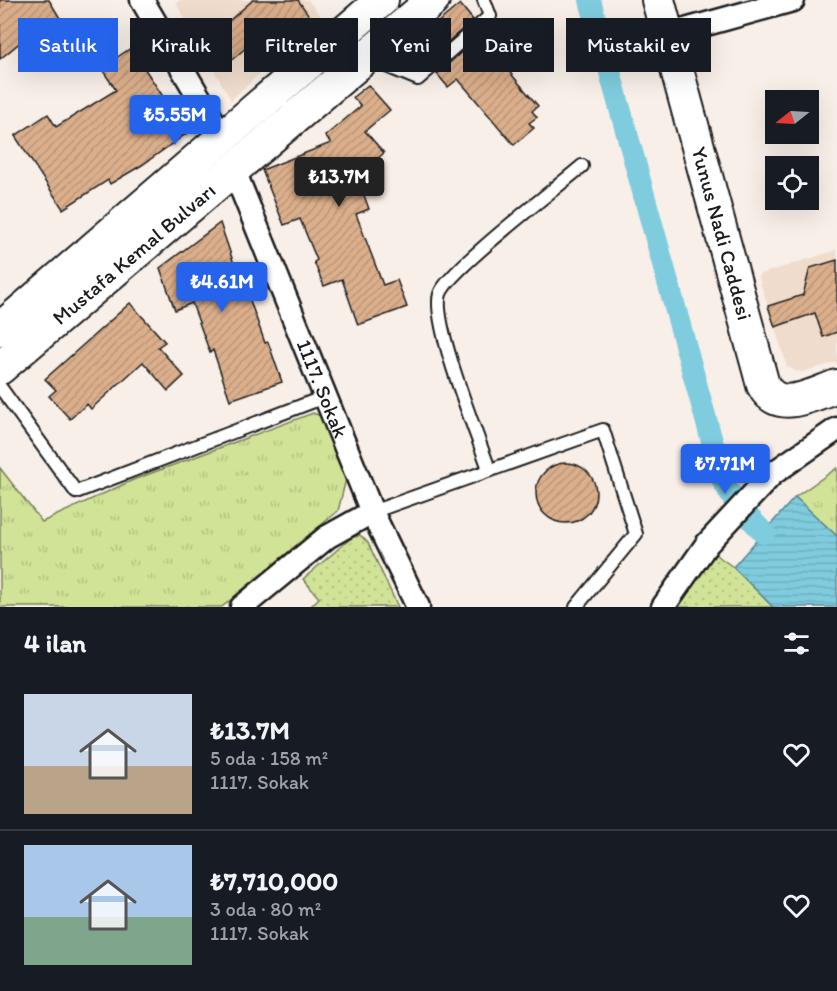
<!DOCTYPE html>
<html lang="tr">
<head>
<meta charset="utf-8">
<style>
	body { margin:0; font-family:Itim,sans-serif; background:#20242c; color:#f1f3f6; height:100vh; display:flex; flex-direction:column; font-size:22px; white-space:nowrap }
	* { box-sizing:border-box; margin:0 }
	p { font-size:20px; color:#9ea1a6 }
	.icon { flex:none; width:33px; height:33px; fill:none; stroke:currentColor; stroke-width:2; stroke-linecap:round; stroke-linejoin:round }
	.map { position:relative; height:607px; overflow:hidden }
	.panel { display:flex; flex-direction:column; background:#171b24; flex:1 }
	.panel>* { flex:none }
	.hud { position:absolute; left:18px; top:18px; width:801px; height:54px; display:flex; gap:12px }
	.needle { width:39px; rotate:252deg }
	.fabs { position:absolute; left:765px; top:90px; display:grid; gap:12px }
	.fabs a { display:grid; place-items:center; width:54px; height:54px; border-radius:0px; background:#171b24; box-shadow:0 6px 24px #0002; font-size:30px }
	.price { position:absolute; translate:-50% -51px; padding:0 14px; border-radius:6px; background:#2563eb; color:#fff; font-size:20px; line-height:39px; filter:drop-shadow(0 2px 3px #0008) }
	.price::after { content:''; position:absolute; left:50%; top:36px; width:18px; height:14px; margin-left:-9px; background:inherit; clip-path:polygon(0 0,100% 0,50% 100%) }
	.price.current { background:#222; color:#fff }
	ul { padding:0; list-style:none }
	li { display:flex; align-items:center; gap:18px; height:150px; padding:0 24px }
	li+li { border-top:2px solid #363941 }
	li span { display:grid; place-items:center; flex:none; width:168px; height:120px; border-radius:0px; color:#555 }
	li>.icon { margin-inline-start:auto }
	span .icon { width:72px; height:72px; fill:#fffc; stroke-width:1 }
	li b { font-size:26px }
	h2 { display:flex; justify-content:space-between; align-items:center; height:72px; padding:0 24px; font-size:26px }
	.chip { padding:0 21px; border-radius:0px; background:#171b24; box-shadow:0 6px 24px #0002; font-size:21px; line-height:54px }
	.chip.current { background:#2563eb; color:#fff }
	.map>svg:first-child { display:block }
	.built { fill:#efdccc }
	.grass { fill:url(#grass-tufts); stroke:#76805a; stroke-width:1.5 }
	.park { fill:url(#park-dots); stroke:#76805a; stroke-width:1.5 }
	.water { fill:url(#water-rules); stroke:#578690; stroke-width:1.5 }
	.lines { fill:none; stroke-linecap:round; stroke-linejoin:round }
	.canal { stroke:#7fccde; stroke-width:22 }
	.building { fill:url(#building-hatch); stroke:#1c1c1c; stroke-width:1.5 }
	.lane-casing { stroke:#1c1c1c; stroke-width:16 }
	.street-casing { stroke:#1c1c1c; stroke-width:27 }
	.secondary-casing { stroke:#1c1c1c; stroke-width:36 }
	.lane { stroke:#fff; stroke-width:12 }
	.street { stroke:#fff; stroke-width:22 }
	.secondary { stroke:#fff; stroke-width:32 }
	.labels { text-anchor:middle; stroke-width:5; stroke-linejoin:round; paint-order:stroke }
	.street-label { font-size:21px; fill:#1c1c1c; stroke:#fff }
</style>
</head>
<body>
<div class="map">
<svg width="837" height="607" viewBox="0 0 837 607">
	<defs>
		<pattern id="grass-tufts" width="24" height="20" patternUnits="userSpaceOnUse" patternTransform="scale(1.5)"><rect width="24" height="20" fill="#d1e397"/><path d="M3 7l-1-3M5 7V3M7 7l1-3M15 17l-1-3M17 17v-4M19 17l1-3" fill="none" stroke="#b3c282"/></pattern>
		<pattern id="park-dots" width="8" height="8" patternUnits="userSpaceOnUse" patternTransform="scale(1.5)"><rect width="8" height="8" fill="#d1e397"/><path d="M2 2h.1M6 6h.1" fill="none" stroke="#b3c282" stroke-width="1.8" stroke-linecap="round"/></pattern>
		<pattern id="water-rules" width="6" height="5" patternUnits="userSpaceOnUse" patternTransform="scale(1.5)"><rect width="6" height="5" fill="#7fccde"/><path d="M0 2.5h6" fill="none" stroke="#6dafbe"/></pattern>
		<pattern id="building-hatch" width="6" height="6" patternUnits="userSpaceOnUse" patternTransform="scale(1.5)"><rect width="6" height="6" fill="#dbaf8c"/><path d="M-1 1l2-2M0 6l6-6M5 7l2-2" fill="none" stroke="#bb9678"/></pattern>
	</defs>
	<rect width="100%" height="100%" fill="#f8efe8"/>
	<filter id="ink" filterUnits="userSpaceOnUse"><feTurbulence type="fractalNoise" baseFrequency=".0167" numOctaves="2"/><feDisplacementMap in="SourceGraphic" scale="12" xChannelSelector="R" yChannelSelector="G"/><feConvolveMatrix kernelMatrix="1 2 1 2 8 2 1 2 1" color-interpolation-filters="sRGB"/></filter>
	<g filter="url(#ink)">
		<!-- built -->
		<path class="built" d="M180,0H308L321,16L231,100L176,3Z
			M837,250V362L803,372L795,371L787,366L758,275Z"/>
		<!-- grass -->
		<path class="grass" d="M313,413L321,416L346,479L338,511L222,607H0V468L42,522L133,480Z
			M837,468V536L795,497Z"/>
		<!-- park -->
		<path class="park" d="M360,535L368,543L398,607H310L319,598L303,579L351,538Z
			M715,554L733,567L773,607H678Z"/>
		<!-- water -->
		<path class="water" d="M795,497L837,536V607H773L733,567Z"/>
		<g class="lines">
			<!-- canal -->
			<path class="canal" d="M590,0L723,481L735,502L764,533"/>
		</g>
		<!-- building -->
		<path class="building" d="M0,0H49L66,28L28,51L22,41L0,59Z
			M253,0H298L310,17L277,40L269,28L228,63L207,40Z
			M460,4L473,20L426,61L412,44Z
			M484,32L496,46L491,50L538,106L532,111L537,117L529,123L534,128L514,145L458,79L448,87L437,74Z
			M131,48L187,133L142,165L110,184L108,180L63,209L15,136L48,114L56,127L116,90L101,68Z
			M368,85L390,110L365,131L384,153L357,176L369,209L356,214L383,285L397,280L407,307L358,325L342,279L324,286L314,262L317,260L300,219L284,225L262,170L331,143L325,136L361,106L353,97Z
			M220,223L244,293L247,292L265,343L268,342L282,382L230,400L213,350L210,353L192,303L175,310L160,268Z
			M837,260V332L823,337L815,313L775,327L768,306L803,295L810,268Z
			M130,303L165,342L158,347L184,376L168,391L143,362L91,409L87,404L70,419L49,396L56,390L45,379Z
			M536 493a30 30 0 1 1 60 0a30 30 0 1 1-60 0Z"/>
		<g class="lines">
			<defs>
				<path id="lane" d="M367,58L418,79L490,16L484,0
					M0,387L76,492L327,396
					M489,469C478,437 431,322 440,294C447,271 558,187 582,166
					M372,512L603,430L636,534L576,607"/>
				<g id="street">
					<path d="M142,0L223,138"/>
					<path d="M667,35L793,0"/>
					<path id="s1" d="M233,168L372,512L418,607"/>
					<path d="M242,607L327,537L372,512"/>
					<path d="M663,607L707,544L772,474L837,429"/>
				</g>
				<g id="secondary">
					<path id="s2" d="M658,0L763,385C778,415 813,394 837,386"/>
					<path d="M0,329L382,0"/>
					<path id="s3" d="M0,368L433,0"/>
				</g>
			</defs>
			<!-- lane casing -->
			<use href="#lane" class="lane-casing"/>
			<!-- street casing -->
			<use href="#street" class="street-casing"/>
			<!-- secondary casing -->
			<use href="#secondary" class="secondary-casing"/>
			<!-- lane -->
			<use href="#lane" class="lane"/>
			<!-- street -->
			<use href="#street" class="street"/>
			<!-- secondary -->
			<use href="#secondary" class="secondary"/>
		</g>
	</g>
	<g class="labels">
		<!-- street labels -->
		<g class="street-label">
			<text dy="7" stroke="none"><textPath href="#s2" startOffset="242">Yunus Nadi Caddesi</textPath></text>
			<text dy="7" stroke="none"><textPath href="#s3" startOffset="176">Mustafa Kemal Bulvarı</textPath></text>
			<text dy="7" stroke="none"><textPath href="#s1" startOffset="238">1117. Sokak</textPath></text>
		</g>
	</g>
</svg>
<div class="fabs">
<a><svg class="needle" viewBox="-14 -14 28 28"><path d="M0-13l5 13h-10z" fill="#e53935"/><path d="M0 13l5-13h-10z" fill="#9ea1a6"/></svg></a>
<a><svg class="icon" aria-label="locate" viewBox="0 0 24 24"><circle cx="12" cy="12" r="6"/><path d="M12 2v4M12 18v4M2 12h4M18 12h4"/></svg></a>
</div>
<b class="price" style="left:175px;top:146px">₺5.55M</b>
<b class="price current" style="left:339px;top:208px">₺13.7M</b>
<b class="price" style="left:222px;top:313px">₺4.61M</b>
<b class="price" style="left:725px;top:495px">₺7.71M</b>
<div class="hud">
<a class="chip current">Satılık</a>
<a class="chip">Kiralık</a>
<a class="chip">Filtreler</a>
<a class="chip">Yeni</a>
<a class="chip">Daire</a>
<a class="chip">Müstakil ev</a>
</div>
</div>
<section class="panel">
<h2>4 ilan<svg class="icon" aria-label="filters" viewBox="0 0 24 24"><path d="M4 7h16M4 17h16"/><circle cx="9" cy="7" r="2"/><circle cx="15" cy="17" r="2"/></svg></h2>
<ul>
<li><span style="background:linear-gradient(#c9d6e8 60%,#b9a48a 0)"><svg class="icon" aria-label="home" viewBox="0 0 24 24"><path d="M3 11l9-7 9 7M6 9v11h12V9"/></svg></span><div><b>₺13.7M</b><p>5 oda · 158 m²</p><p>1117. Sokak</p></div><svg class="icon" aria-label="heart" viewBox="0 0 24 24"><path d="M12 20l-8-8c-3-5 5-10 8-4 3-6 11-1 8 4z"/></svg></li>
<li><span style="background:linear-gradient(#a9c7e8 60%,#7fa58c 0)"><svg class="icon" aria-label="home" viewBox="0 0 24 24"><path d="M3 11l9-7 9 7M6 9v11h12V9"/></svg></span><div><b>₺7,710,000</b><p>3 oda · 80 m²</p><p>1117. Sokak</p></div><svg class="icon" aria-label="heart" viewBox="0 0 24 24"><path d="M12 20l-8-8c-3-5 5-10 8-4 3-6 11-1 8 4z"/></svg></li>
</ul>
</section>
</body>
</html>
